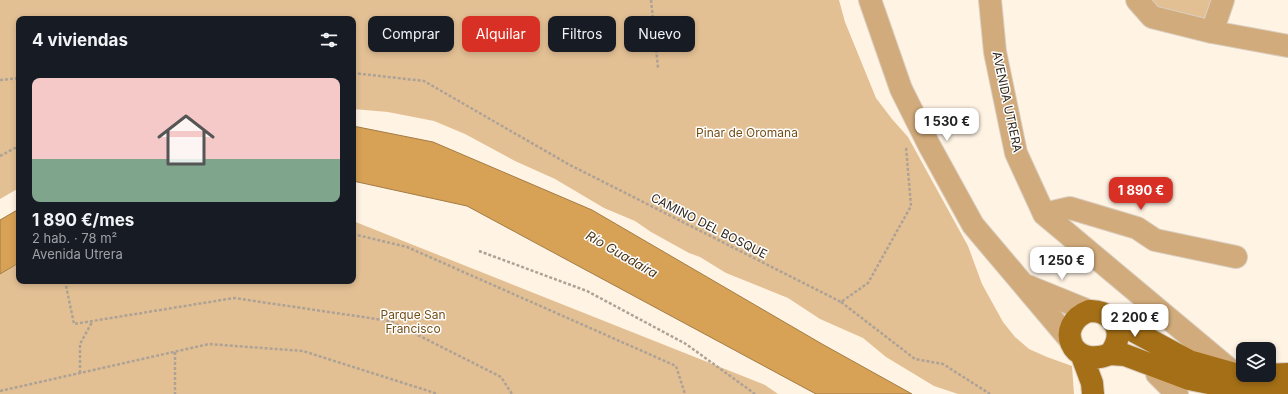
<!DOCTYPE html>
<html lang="es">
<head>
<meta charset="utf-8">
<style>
	body { margin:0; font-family:Inter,sans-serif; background:#20242c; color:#f1f3f6; height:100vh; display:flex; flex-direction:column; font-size:15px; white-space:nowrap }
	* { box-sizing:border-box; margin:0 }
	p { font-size:13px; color:#9ea1a6 }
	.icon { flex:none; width:22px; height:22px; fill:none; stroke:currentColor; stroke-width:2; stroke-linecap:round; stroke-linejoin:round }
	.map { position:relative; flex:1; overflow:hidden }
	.sheet { position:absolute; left:16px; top:16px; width:340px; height:268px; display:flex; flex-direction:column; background:#171b24; border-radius:8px; box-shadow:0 2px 6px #0003 }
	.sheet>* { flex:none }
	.hud { position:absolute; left:368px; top:16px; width:380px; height:36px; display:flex; gap:8px }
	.controls { position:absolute; left:1236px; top:342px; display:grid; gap:8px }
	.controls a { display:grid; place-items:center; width:40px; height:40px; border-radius:8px; background:#171b24; box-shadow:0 2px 6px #0003; font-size:20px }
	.price { position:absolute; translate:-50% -34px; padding:0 9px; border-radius:8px; background:#fff; color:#222; font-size:13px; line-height:26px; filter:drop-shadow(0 1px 2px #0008) }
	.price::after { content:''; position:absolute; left:50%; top:24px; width:12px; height:9px; margin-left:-6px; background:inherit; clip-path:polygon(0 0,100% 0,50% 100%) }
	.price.on { background:#d93025; color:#fff }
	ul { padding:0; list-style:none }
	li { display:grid; align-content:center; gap:8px; height:212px; padding:0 16px }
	li span { display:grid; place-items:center; height:124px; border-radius:8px; color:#555 }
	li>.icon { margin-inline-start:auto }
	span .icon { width:72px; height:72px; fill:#fffc; stroke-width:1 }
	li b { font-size:17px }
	h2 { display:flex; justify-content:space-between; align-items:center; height:48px; padding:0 16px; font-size:17px }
	.chip { padding:0 14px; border-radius:8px; background:#171b24; box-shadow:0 2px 6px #0003; font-size:14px; line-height:36px }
	.chip.on { background:#d93025; color:#fff }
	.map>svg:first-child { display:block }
	.green { fill:#e3c094 }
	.water { fill:#d7a156; stroke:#a47c45 }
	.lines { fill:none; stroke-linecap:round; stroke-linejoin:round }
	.minor-casing { stroke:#d9cec0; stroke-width:24 }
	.major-casing { stroke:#d9cec0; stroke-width:24 }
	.path { stroke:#ada295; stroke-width:2.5; stroke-dasharray:3 2; stroke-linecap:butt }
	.minor { stroke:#d1ab7b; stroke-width:22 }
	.major { stroke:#a46f16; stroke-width:22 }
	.labels { text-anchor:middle; stroke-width:3; stroke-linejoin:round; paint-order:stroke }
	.street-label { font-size:12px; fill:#2e261d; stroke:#fff }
	.park-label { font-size:12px; fill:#734e16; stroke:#fff }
	.water-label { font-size:13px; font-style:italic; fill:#4b3414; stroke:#fff }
</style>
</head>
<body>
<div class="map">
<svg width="1288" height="394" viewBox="0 0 1288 394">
	<rect width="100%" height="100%" fill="#fff3e4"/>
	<!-- green -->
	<path class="green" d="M0,0H839L845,22L876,98L892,119L908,137L968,246L982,284L1003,322L1015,337L1029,349L1047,357L1072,366L1074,394H958L934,386L886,357L863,338L820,319L788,298L726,273L700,257L689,253L651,232L635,221L604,208L555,179L515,161L465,134L434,121L388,112L353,109V19H19V188L0,199Z
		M1137,0H1223L1212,32Z
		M353,221L765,385L778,394H0V274L19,264V281H353Z"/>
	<!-- water -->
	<path class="water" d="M353,126L433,142L592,210L822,344L912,394H816L467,206L353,181Z
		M19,209V263L0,274V220Z"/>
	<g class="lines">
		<defs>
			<path id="minor" d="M870,0L901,89L929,145L973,225L1071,341
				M990,0L995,52L1016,153L1044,214L1235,374
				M1137,0L1152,17L1212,32L1223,0
				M1212,32L1288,46
				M1044,214L1070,208L1137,228L1155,240L1236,257
				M1025,285L1089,311
				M1157,374L1177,394"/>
			<path id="major" d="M1089,311C1105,310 1121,322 1117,340C1116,345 1113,350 1110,354C1070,370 1054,324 1089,311Z
				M1113,320L1189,361L1235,374H1243
				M1110,354L1125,355L1189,379L1264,394
				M1082,356L1092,383L1093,394
				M1263,375L1288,374
				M1269,394L1288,391"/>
		</defs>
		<!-- minor casing -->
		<use href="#minor" class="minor-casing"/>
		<!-- major casing -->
		<use href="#major" class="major-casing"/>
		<!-- path -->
		<path class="path" d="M651,0L658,68
			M353,73L424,81L568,164L841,302L868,283L911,206L906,147
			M0,80L19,78
			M0,156L19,146
			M353,234L407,247L676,366L685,394
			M479,251L587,291L686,344L755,394
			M65,281L74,324L234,298L390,321L501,377L512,394
			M841,302L915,359L943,364L990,394
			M175,352V394
			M80,373V344L92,322
			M0,391L209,344L303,351L438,394"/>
		<!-- minor -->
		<use href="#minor" class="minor"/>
		<!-- major -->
		<use href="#major" class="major"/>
	</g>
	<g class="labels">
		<!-- street labels -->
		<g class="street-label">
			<text transform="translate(1007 102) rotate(78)" y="4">AVENIDA UTRERA</text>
			<text transform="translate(709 226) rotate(27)" y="4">CAMINO DEL BOSQUE</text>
		</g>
		<!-- park labels -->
		<g class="park-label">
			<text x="747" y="137">Pinar de Oromana</text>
			<text x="413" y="319">Parque San<tspan x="413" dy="14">Francisco</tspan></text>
		</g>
		<!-- water labels -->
		<g class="water-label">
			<text transform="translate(622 254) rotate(30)" y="5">Río Guadaíra</text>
		</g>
	</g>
</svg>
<div class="controls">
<a><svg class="icon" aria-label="layers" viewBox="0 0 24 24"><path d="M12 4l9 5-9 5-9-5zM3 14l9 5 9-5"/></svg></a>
</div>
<b class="price" style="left:947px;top:142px">1 530 €</b>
<b class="price on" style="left:1141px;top:211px">1 890 €</b>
<b class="price" style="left:1062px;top:281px">1 250 €</b>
<b class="price" style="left:1135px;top:338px">2 200 €</b>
<div class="hud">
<a class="chip">Comprar</a>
<a class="chip on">Alquilar</a>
<a class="chip">Filtros</a>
<a class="chip">Nuevo</a>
</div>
<section class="sheet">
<h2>4 viviendas<svg class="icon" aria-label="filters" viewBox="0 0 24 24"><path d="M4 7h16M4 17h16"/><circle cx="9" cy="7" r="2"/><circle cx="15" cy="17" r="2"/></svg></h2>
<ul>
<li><span style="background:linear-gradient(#f6c9c9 65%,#7fa58c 0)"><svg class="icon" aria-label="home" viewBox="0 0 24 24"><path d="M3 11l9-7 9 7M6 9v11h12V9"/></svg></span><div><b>1 890 €/mes</b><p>2 hab. · 78 m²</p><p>Avenida Utrera</p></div></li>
</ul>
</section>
</div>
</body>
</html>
